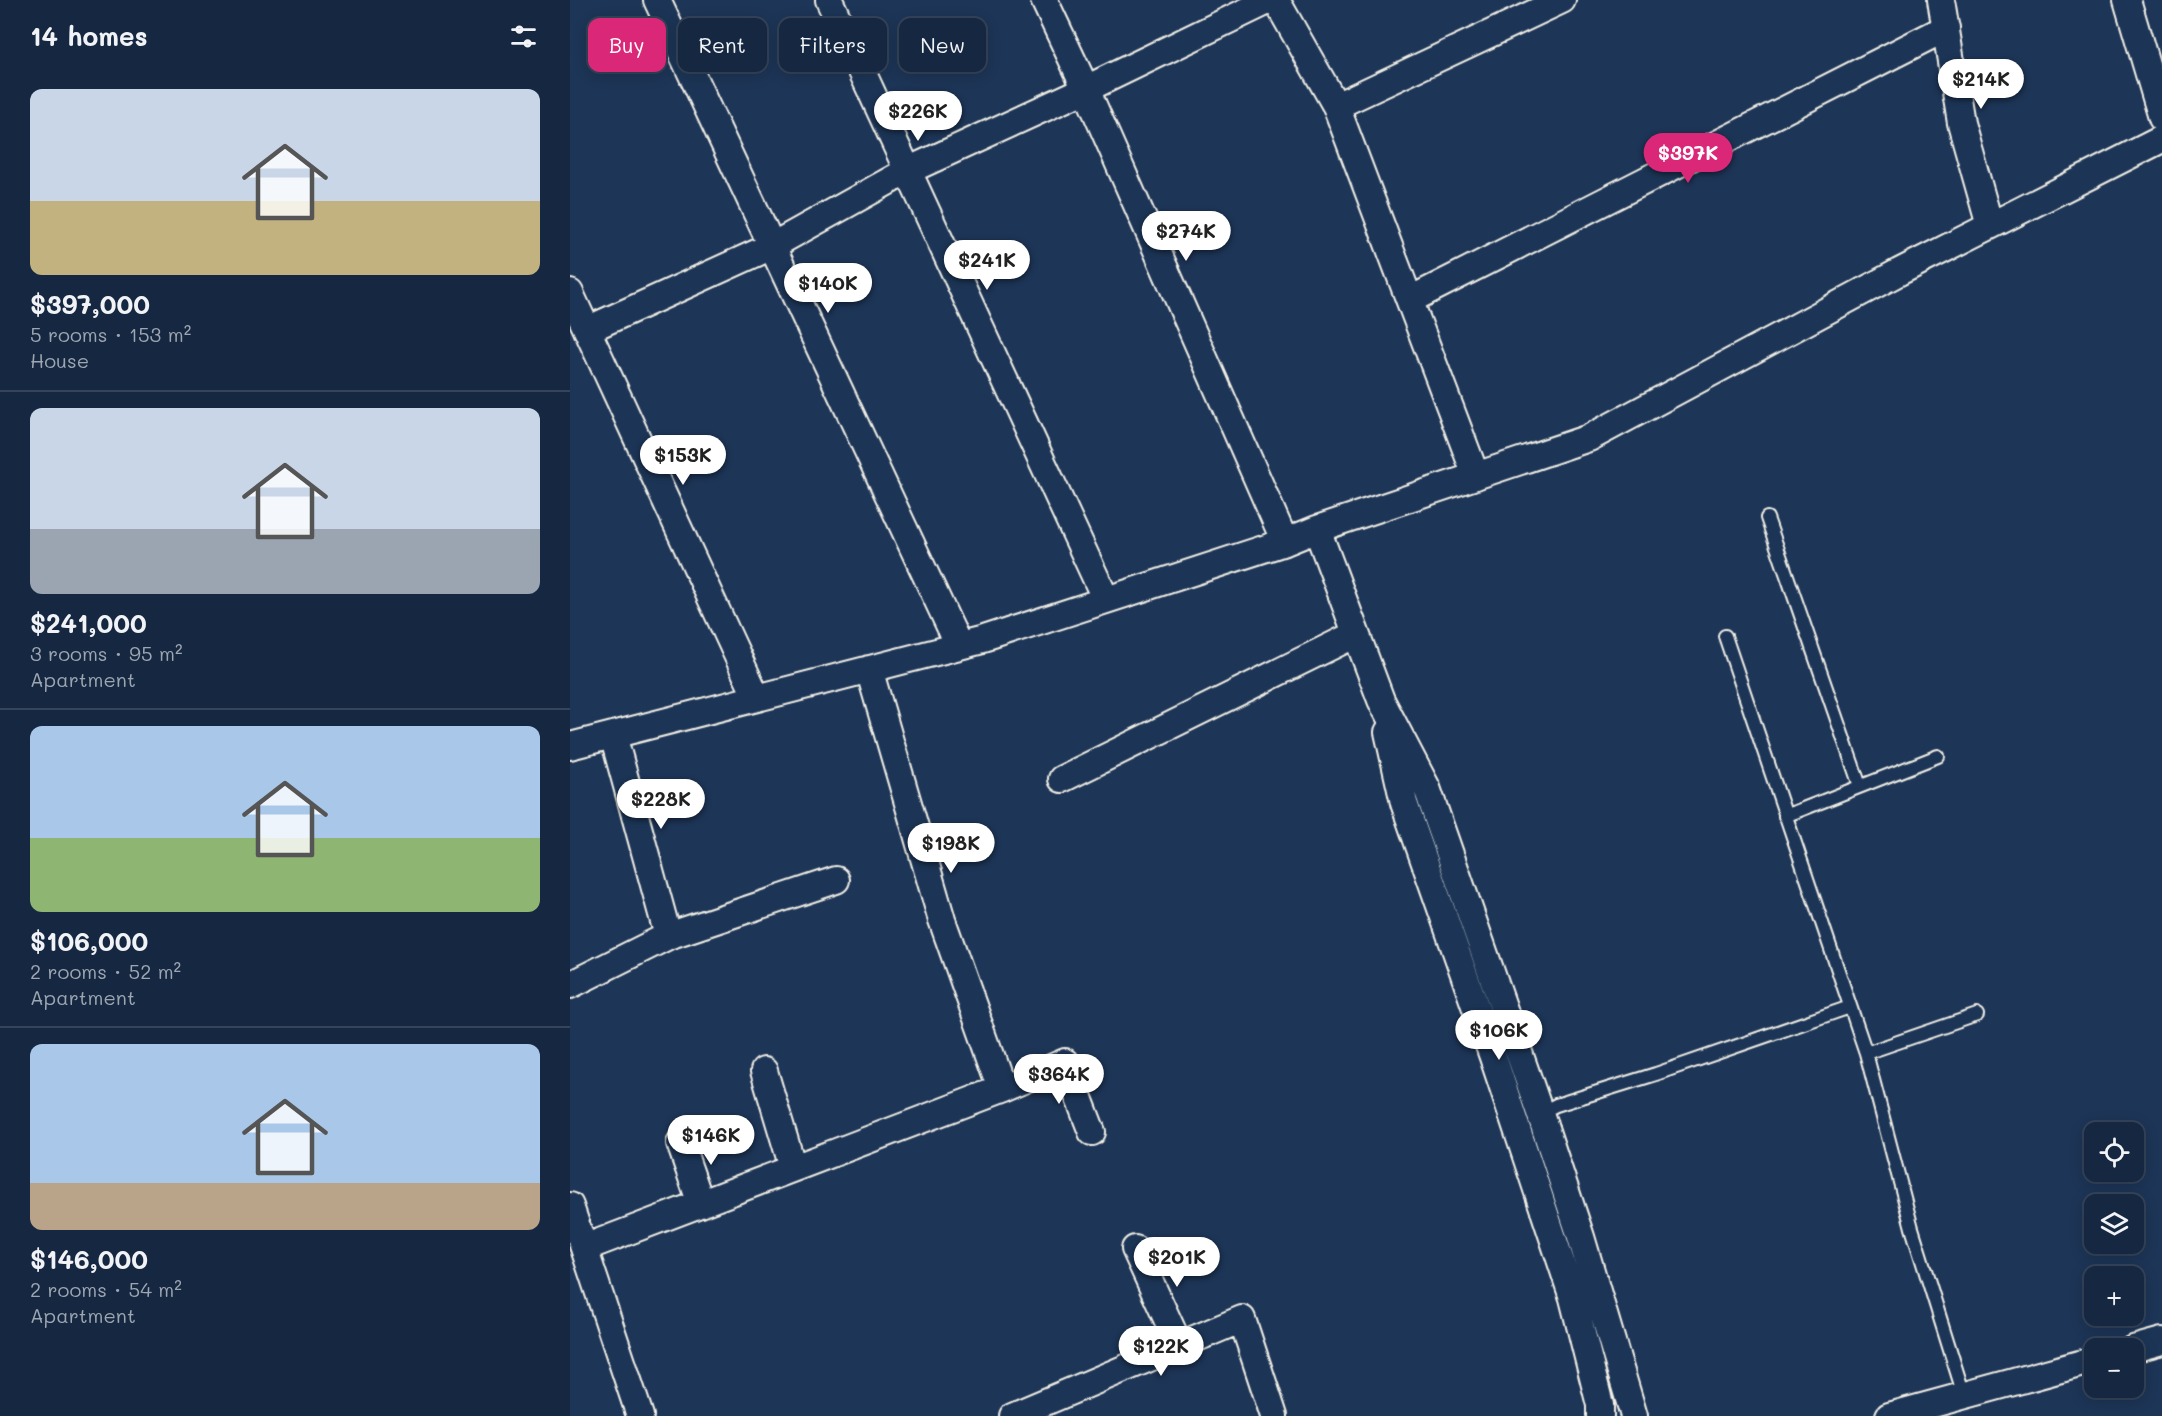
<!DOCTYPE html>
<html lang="en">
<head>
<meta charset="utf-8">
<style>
	body { margin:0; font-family:Mali,sans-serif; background:#1f3048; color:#f1f3f6; height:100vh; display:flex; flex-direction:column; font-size:22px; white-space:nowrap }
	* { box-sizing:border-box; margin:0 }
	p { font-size:20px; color:#9ea6b1 }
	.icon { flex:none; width:33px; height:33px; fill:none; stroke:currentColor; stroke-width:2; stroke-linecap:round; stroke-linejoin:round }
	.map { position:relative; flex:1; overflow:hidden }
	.drawer { display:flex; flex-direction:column; background:#162841; width:570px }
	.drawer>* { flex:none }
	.top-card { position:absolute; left:18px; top:18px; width:570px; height:54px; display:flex; gap:12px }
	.controls { position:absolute; left:1514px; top:1122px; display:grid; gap:12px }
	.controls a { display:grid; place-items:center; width:60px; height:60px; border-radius:12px; background:#162841; box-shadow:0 3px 15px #0003,0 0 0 2px #35445a; font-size:30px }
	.price { position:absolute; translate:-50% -51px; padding:0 14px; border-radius:21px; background:#fff; color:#222; font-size:20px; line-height:39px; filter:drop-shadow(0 2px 3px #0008) }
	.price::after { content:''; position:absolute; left:50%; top:36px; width:18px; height:14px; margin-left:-9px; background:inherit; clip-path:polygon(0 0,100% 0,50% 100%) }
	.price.current { background:#db2777; color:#fff }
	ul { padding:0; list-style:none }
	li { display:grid; align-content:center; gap:12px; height:318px; padding:0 30px }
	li+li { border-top:2px solid #35445a }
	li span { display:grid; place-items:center; height:186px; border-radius:12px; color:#555 }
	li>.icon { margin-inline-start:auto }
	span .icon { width:108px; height:108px; fill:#fffc; stroke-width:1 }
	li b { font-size:26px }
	h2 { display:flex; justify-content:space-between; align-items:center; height:72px; padding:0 30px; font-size:26px }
	.pill { padding:0 21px; border-radius:12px; background:#162841; box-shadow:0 3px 15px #0003,0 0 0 2px #35445a; font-size:21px; line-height:54px }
	.pill.current { background:#db2777; color:#fff }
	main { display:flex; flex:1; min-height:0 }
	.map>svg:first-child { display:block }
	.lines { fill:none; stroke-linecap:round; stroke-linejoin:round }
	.lane-casing { stroke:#f4f1e8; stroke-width:16 }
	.street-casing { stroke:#f4f1e8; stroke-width:30 }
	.lane { stroke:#1d3557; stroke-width:12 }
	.street { stroke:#1d3557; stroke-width:26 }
</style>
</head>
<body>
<main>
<section class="drawer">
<h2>14 homes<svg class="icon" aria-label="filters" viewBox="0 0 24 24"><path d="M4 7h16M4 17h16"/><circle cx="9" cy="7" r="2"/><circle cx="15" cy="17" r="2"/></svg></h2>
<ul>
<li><span style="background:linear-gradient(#c9d6e8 60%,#c2b280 0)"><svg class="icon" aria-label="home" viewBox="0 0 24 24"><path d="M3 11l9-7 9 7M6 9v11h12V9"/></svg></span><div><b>$397,000</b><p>5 rooms · 153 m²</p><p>House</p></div></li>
<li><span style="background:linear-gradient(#c9d6e8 65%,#9aa5b1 0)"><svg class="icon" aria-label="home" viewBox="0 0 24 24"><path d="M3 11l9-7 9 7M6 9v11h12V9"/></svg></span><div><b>$241,000</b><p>3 rooms · 95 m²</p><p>Apartment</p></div></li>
<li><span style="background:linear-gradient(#a9c7e8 60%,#8fb573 0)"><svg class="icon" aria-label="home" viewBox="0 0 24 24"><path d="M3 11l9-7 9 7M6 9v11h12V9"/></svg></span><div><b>$106,000</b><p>2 rooms · 52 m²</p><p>Apartment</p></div></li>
<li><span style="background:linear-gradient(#a9c7e8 75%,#b9a48a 0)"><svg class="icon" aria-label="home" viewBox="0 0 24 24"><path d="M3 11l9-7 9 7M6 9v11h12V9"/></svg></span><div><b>$146,000</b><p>2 rooms · 54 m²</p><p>Apartment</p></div></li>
</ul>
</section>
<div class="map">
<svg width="1592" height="1416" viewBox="0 0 1592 1416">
	<rect width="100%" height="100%" fill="#1d3557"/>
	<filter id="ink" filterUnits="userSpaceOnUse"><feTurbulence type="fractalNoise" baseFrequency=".0167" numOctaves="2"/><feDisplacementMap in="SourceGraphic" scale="12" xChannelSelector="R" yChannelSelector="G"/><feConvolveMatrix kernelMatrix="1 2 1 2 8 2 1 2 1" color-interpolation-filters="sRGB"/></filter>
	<g filter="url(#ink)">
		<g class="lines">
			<defs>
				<path id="lane" d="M1197,518L1290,786
					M1155,636L1296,1053L1342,1228L1394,1395
					M1215,816L1368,756
					M1296,1053L1407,1015
					M970,1113L986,1105L1086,1074L1280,1007"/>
				<path id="street" d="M87,0L389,646
					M259,0L536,600
					M474,0L516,89L715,542
					M706,0L766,106L906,476
					M1371,0L1391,123L1420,226
					M1557,0L1592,118
					M766,106L992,0
					M0,293L187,698
					M840,300L1376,28
					M17,330L202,246L337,171L516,89L700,0
					M299,669L372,920L432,1089
					M818,732L834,803L923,1057L1003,1298L1030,1405V1416
					M43,735L98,936
					M0,746L413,640L715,542L747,529
					M492,779L786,634
					M0,985L98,936L266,880
					M194,1071L223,1168
					M110,1143L131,1204
					M0,1206L70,1416
					M14,1248L432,1089L495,1062L522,1132
					M565,1249L609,1345
					M1563,1349L1592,1341
					M442,1416L672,1319L704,1416
					M1064,1416L1011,1237L970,1113L857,788L811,700L747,529L1019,438L1329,272L1592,139
					M1319,1416L1524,1360"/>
			</defs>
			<!-- lane casing -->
			<use href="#lane" class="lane-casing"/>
			<!-- street casing -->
			<use href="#street" class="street-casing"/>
			<!-- lane -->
			<use href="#lane" class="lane"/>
			<!-- street -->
			<use href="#street" class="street"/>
		</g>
	</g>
</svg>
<div class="controls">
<a><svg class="icon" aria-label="locate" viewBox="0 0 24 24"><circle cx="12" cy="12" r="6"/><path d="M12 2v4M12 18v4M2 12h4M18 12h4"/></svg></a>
<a><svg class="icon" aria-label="layers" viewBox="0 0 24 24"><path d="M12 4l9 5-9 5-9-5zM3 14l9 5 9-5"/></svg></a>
<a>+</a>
<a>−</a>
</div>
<b class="price" style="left:1411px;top:110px">$214K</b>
<b class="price" style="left:348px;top:142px">$226K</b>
<b class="price current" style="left:1118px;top:184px">$397K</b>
<b class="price" style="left:616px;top:262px">$274K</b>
<b class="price" style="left:417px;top:291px">$241K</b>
<b class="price" style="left:258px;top:314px">$140K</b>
<b class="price" style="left:113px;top:486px">$153K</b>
<b class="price" style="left:91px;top:830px">$228K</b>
<b class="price" style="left:381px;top:874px">$198K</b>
<b class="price" style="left:929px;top:1061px">$106K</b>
<b class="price" style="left:489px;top:1105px">$364K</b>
<b class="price" style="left:141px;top:1166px">$146K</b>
<b class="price" style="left:607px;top:1288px">$201K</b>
<b class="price" style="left:591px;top:1377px">$122K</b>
<div class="top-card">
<a class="pill current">Buy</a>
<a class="pill">Rent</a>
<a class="pill">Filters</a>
<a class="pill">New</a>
</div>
</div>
</main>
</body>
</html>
